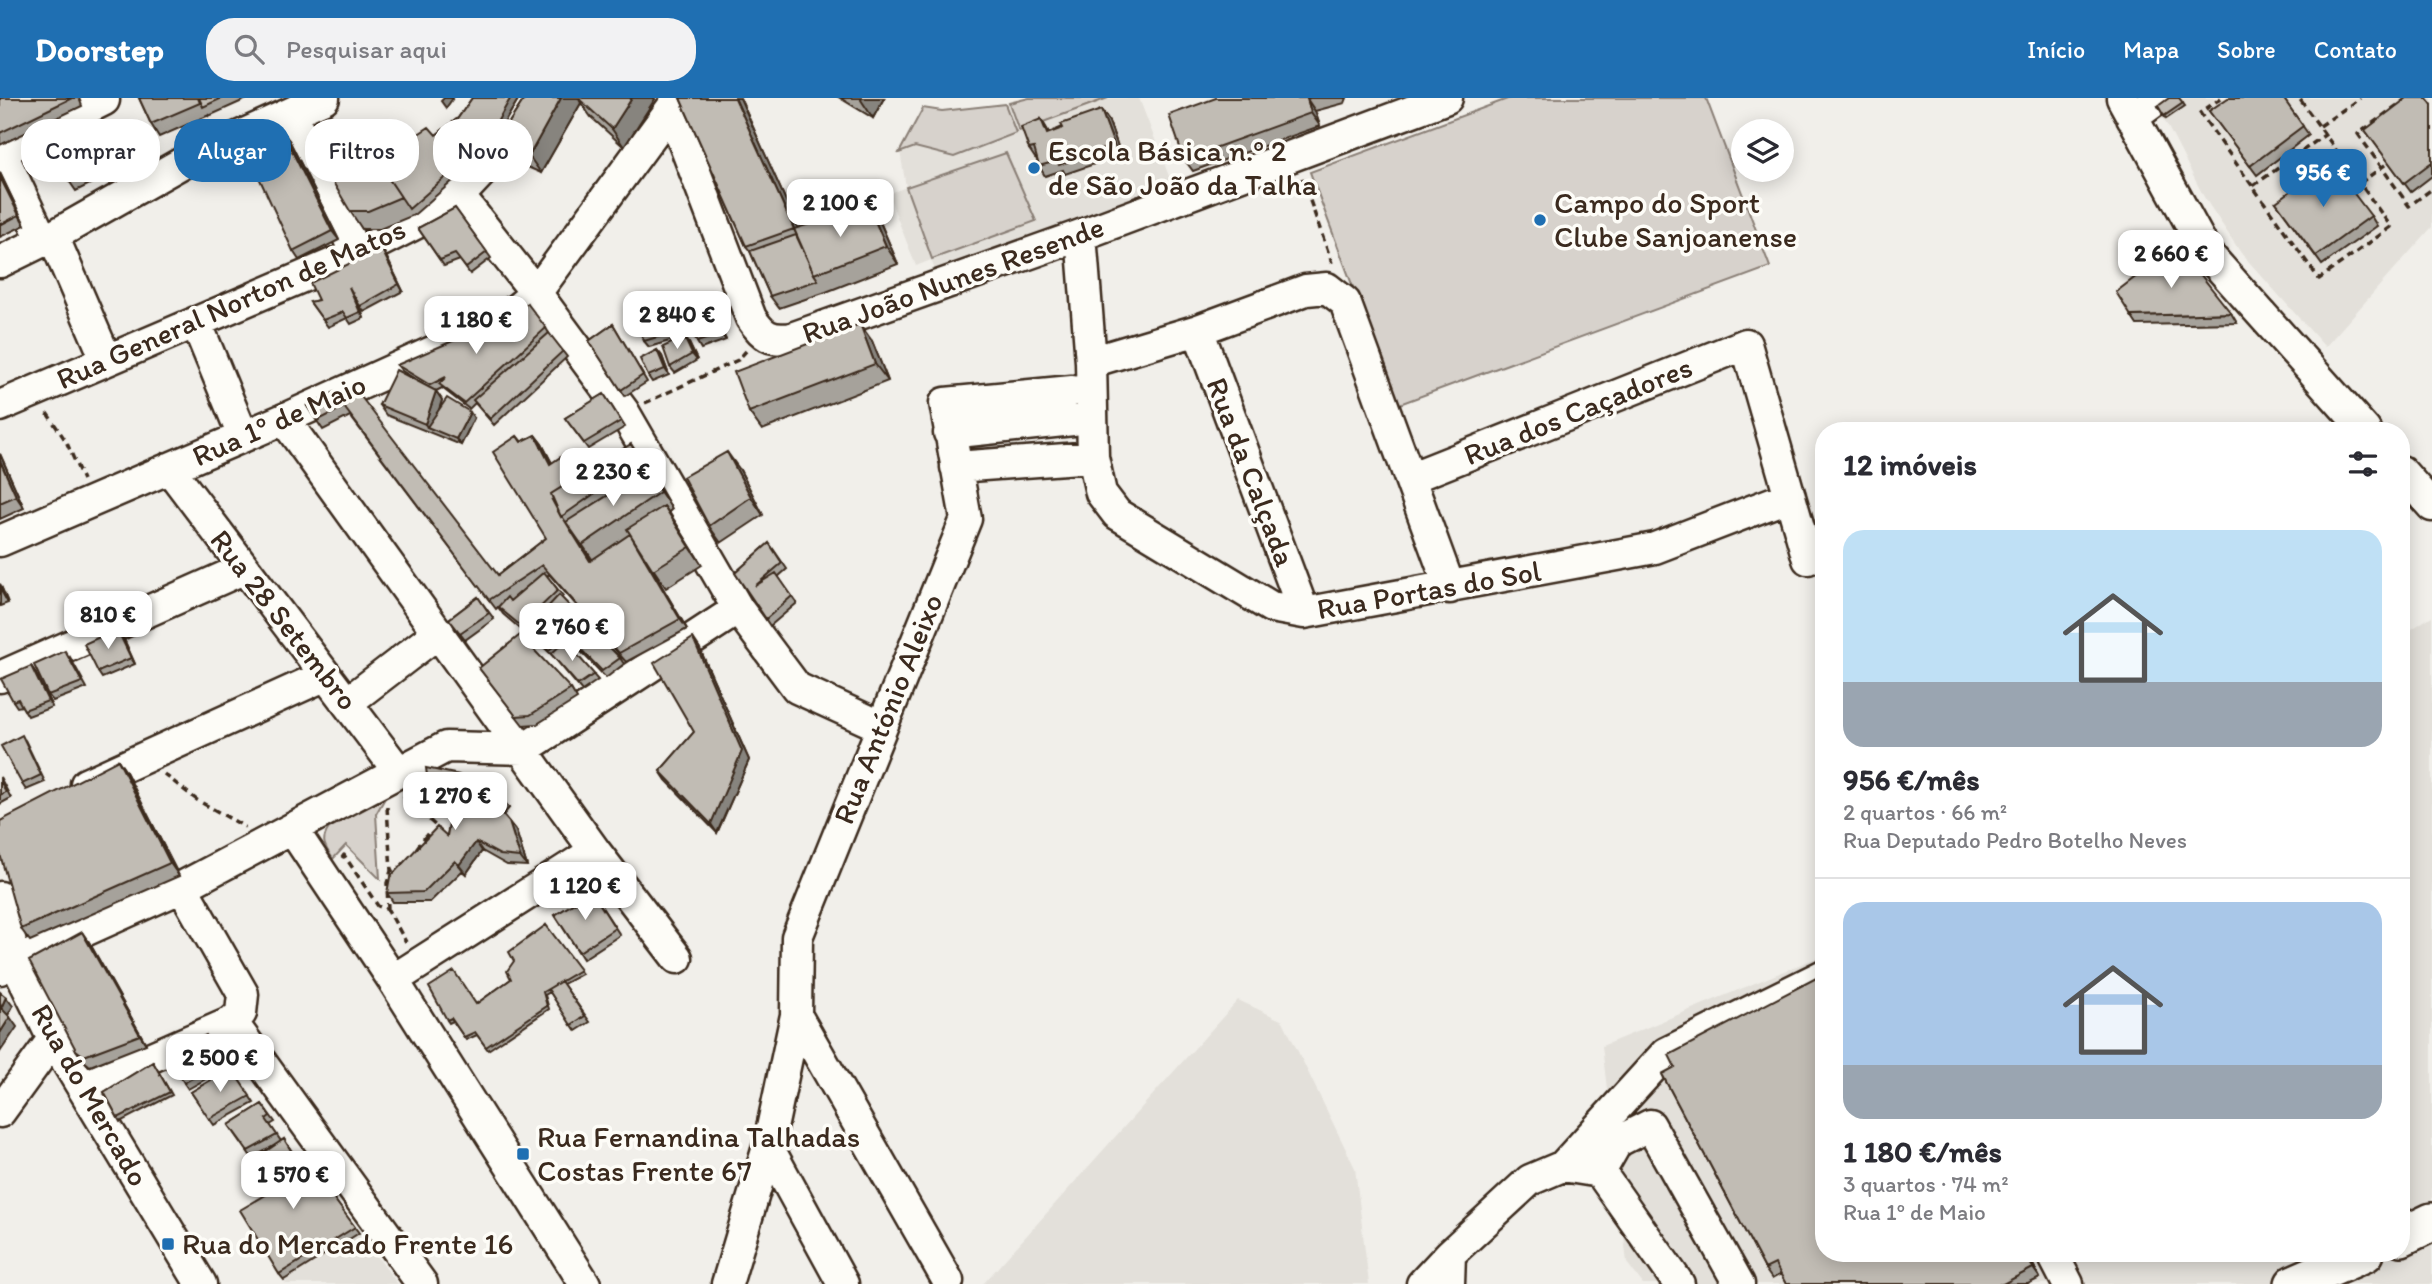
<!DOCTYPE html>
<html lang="pt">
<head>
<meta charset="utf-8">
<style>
	body { margin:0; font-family:Itim,sans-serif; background:#f2f2f3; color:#2b2b33; height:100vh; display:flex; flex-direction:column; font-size:26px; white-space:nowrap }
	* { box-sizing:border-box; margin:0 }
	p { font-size:23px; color:#7c7c81 }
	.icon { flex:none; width:38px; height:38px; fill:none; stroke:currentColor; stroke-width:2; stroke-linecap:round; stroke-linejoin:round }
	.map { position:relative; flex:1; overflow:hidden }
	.side { position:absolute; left:1815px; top:324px; width:595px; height:840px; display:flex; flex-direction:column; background:#fff; border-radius:28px; box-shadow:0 4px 18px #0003 }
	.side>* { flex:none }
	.hud { position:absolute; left:21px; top:21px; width:665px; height:63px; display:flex; gap:14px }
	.fabs { position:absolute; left:1731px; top:21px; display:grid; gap:14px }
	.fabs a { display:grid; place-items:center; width:63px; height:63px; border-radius:50%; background:#fff; box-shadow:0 4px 18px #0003; font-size:35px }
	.price { position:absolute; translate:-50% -60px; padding:0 16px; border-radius:14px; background:#fff; color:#222; font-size:23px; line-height:46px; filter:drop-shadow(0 2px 4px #0008) }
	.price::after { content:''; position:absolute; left:50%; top:42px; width:21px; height:16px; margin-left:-10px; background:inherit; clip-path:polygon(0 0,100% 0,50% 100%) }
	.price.active { background:#1f6fb2; color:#fff }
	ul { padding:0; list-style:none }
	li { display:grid; align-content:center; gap:14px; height:371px; padding:0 28px }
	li+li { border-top:2px solid #e1e1e2 }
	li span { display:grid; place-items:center; height:217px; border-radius:21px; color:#555 }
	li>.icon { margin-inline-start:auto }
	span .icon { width:126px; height:126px; fill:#fffc; stroke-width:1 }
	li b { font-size:30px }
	h2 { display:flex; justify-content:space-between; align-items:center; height:84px; padding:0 28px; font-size:30px }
	.pill { padding:0 24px; border-radius:28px; background:#fff; box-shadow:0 4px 18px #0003; font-size:24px; line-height:63px }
	.pill.active { background:#1f6fb2; color:#fff }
	header { display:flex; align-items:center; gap:42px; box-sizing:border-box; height:98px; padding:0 35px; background:#1f6fb2; color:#fff }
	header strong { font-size:33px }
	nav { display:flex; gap:38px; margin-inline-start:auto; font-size:24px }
	.search { width:490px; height:63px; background:#f2f2f3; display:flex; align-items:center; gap:18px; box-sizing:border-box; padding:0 24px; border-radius:28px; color:#7c7c81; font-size:26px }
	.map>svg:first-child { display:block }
	.built { fill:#e3e0da }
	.green { fill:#d7d2cc; stroke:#897e75; stroke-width:2 }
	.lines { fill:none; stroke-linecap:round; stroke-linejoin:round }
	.minor-casing { stroke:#3b2a1e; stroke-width:35 }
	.major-casing { stroke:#3b2a1e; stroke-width:42 }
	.path { stroke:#3b2a1e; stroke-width:3.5; stroke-dasharray:7 5; stroke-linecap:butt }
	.minor { stroke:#fdfcf7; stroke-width:30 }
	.major { stroke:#fdfcf7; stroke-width:37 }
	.wall { fill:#a6a29b; stroke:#3b2a1e; stroke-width:2; fill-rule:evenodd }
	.shaded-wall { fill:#87847e; stroke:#3b2a1e; stroke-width:2 }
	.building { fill:#c1bcb4; stroke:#3b2a1e; stroke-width:2 }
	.poi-dot { fill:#1f6fb2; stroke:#fdfcf7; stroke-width:2.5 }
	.labels { text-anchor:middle; stroke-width:7; stroke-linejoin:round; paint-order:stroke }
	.poi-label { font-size:30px; fill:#3b2a1e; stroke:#fdfcf7; text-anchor:start }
	.street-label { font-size:30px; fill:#3b2a1e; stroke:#fdfcf7 }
</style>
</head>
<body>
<header>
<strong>Doorstep</strong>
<div class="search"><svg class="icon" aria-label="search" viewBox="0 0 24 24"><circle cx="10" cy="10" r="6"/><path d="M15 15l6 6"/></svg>Pesquisar aqui</div>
<nav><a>Início</a><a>Mapa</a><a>Sobre</a><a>Contato</a></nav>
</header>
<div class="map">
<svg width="2432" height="1186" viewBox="0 0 2432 1186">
	<rect width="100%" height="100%" fill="#f1efea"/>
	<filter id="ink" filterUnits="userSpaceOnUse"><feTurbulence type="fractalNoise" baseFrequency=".0143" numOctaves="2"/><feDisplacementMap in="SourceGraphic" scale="14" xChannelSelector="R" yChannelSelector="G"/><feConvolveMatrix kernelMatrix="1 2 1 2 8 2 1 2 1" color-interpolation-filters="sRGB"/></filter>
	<g filter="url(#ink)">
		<!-- built -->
		<path class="built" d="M1027,0H1139L1172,86L935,172L931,162L916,168L888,96L906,89L900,53L923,10L942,13L1005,6Z
			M2148,0H2432V129L2325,249L2241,155L2204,99L2167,27Z
			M2432,518V1186H1643L1627,1165L1602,948L1823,857L1824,1155H2401V538Z
			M1238,902L1283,923L1355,1070L1369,1186H983Z
			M359,1135L398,1186H286L284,1182Z"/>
		<!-- green -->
		<path class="green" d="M1029,0H1108L1019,33L1009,5Z
			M1510,0H1706L1770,169L1397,307L1310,74Z
			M1005,6L1016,35L954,59L915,49L899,55L923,10L942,13Z
			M1006,55L1036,123L932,161L906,89Z
			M385,700L376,716L380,781L346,747L333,761C325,749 320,743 329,730Z"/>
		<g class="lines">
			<defs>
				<path id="minor" d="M2122,0L2206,154L2365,332
					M672,14L751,220C763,238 770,243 792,240L1081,137L1447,0
					M291,15L356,156
					M2132,20L2159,0
					M0,54L104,2
					M1,54L43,143
					M459,98L536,195L624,314L738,511L797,590L880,628
					M1081,137L1091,264L1093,359L1101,395L1117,416L1271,509L1304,515L1655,450L1790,398
					M53,138L106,261
					M0,164L53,138L189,61L324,0
					M196,224L243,338
					M1198,232L1304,515
					M1091,264L1198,232L1306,192L1327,190L1345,204L1450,490
					M0,308L356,156L415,126L459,98L507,47L536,0
					M284,321L595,753L677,860
					M949,335L1073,322
					M956,369L1093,359
					M169,370L399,674
					M2401,373L2432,408
					M1410,380L1746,246L1808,461
					M0,443L284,321L505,221L536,195L679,0
					M546,522L612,593
					M0,579L243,471
					M348,604L439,534
					M524,651L738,511
					M86,686L326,577
					M293,732L393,882L585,1186
					M0,799L16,866L53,941L201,1186
					M0,871L182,789L446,649L524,651
					M393,882L595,753
					M796,917L948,1183
					M232,924L422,1186
					M83,989L232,924L241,915L243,896L182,789
					M0,1014L53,941
					M768,1049L843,1186
					M1563,1068L1666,955L1824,877
					M1600,1074L1617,1044L1650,1027L1739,1186
					M2052,1155L2068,1186
					M727,1186L768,1049L796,917L797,839L966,421L945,305L1072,293
					M1422,1186L1450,1156
					M1449,1186L1450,1156L1530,1082L1563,1068L1600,1074L1679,1186"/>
				<path id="major" d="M2401,1139L2432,1124
					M2294,1186L2365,1155"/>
			</defs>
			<!-- minor casing -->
			<use href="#minor" class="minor-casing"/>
			<!-- major casing -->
			<use href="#major" class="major-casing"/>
			<!-- path -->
			<path class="path" d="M2221,0L2200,15L2319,181L2391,129L2299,0
				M2407,0L2358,36L2409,108L2432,91
				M2320,28L2360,0
				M1302,80L1332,165
				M2360,85L2389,64
				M2253,88L2326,36
				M645,305L738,262L746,253
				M47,315L66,343L83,382
				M164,676L197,702L245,729
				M403,698L439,731
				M387,709L391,773L402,768
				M416,751L428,735
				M342,760L344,757L378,808L388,812L406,844
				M388,812L387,785L391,773"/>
			<!-- minor -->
			<use href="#minor" class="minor"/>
			<!-- major -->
			<use href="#major" class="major"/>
		</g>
		<!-- wall -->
		<path class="wall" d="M0,0H79L82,8L0,47Z
			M139,0H249L209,18V17L159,39L151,26Z
			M472,0H519L500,32L472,66L414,117L380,131H362L350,113L378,65L436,37L458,20Z
			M525,0H654L655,1L624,49L591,19L581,5L541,75L509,61L497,43Z
			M680,0H740L798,130L868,107L880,124L898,166L826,194L779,210L770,198L750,153L746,148Z
			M840,0H884L873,20Z
			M1216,0H1347L1345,5L1315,13L1320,28L1193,73L1184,61Z
			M2179,0L2185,8L2166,21L2158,8Z
			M2283,0L2309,37L2257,77L2209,13Z
			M2432,7V78L2411,94L2365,32Z
			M1101,12L1108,21L1121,57L1065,76L1063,72L1045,78L1039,68L1036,60H1035L1029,51L1041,21L1049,35Z
			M95,25L103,38L120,71L76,93L67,80Z
			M289,42L339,142L299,162L293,153Z
			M0,75L25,127L0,139Z
			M2276,104L2371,118L2377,128L2322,167Z
			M455,110L491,160L470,176L460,162L444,168L418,130Z
			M381,150L385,156L403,193L364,214L357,203L364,220L351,226L347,220L328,229L310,204L318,202Z
			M706,203L710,209L726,242L701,251L697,244L694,236L684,239L689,245L697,262L675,275L670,269L683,239L649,249L644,243L677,214Z
			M2231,215L2237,225L2137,227L2131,218Z
			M613,226L647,284L625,298L589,243Z
			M546,230L550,237L567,259L494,327L475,305L469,311L442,290L436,293L442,302L440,310L474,320L461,347L386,317L379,307L420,284L402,273L397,267L492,238Z
			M872,243L888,283L762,332L749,314Z
			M657,252L662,258L669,277L652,284L648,278Z
			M604,296L625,329L588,351L565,320Z
			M340,301L498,477L546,440L517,338L522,344L535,337L542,346L552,365L569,368L576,380L643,364L672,411L669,414L702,467L666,490L640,451L687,531L626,564L549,476L547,478L563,498L561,500L620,560L624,566L606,580L568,540L564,534L563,530L548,519L545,515L534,527L543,519L598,582L582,593L553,558L532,538L528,532L525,535L503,516L498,509L496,511L350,318L323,332L307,308ZM574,436H575L592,461L591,462Z
			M0,356L24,410L0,421Z
			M740,372L763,417L721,445L709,428Z
			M769,445L787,471L778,479L797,505L770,528L735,475Z
			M0,486L8,505L0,508Z
			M478,499L494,521L465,542L449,521Z
			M122,537L135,566L102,580L98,574Z
			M699,549L749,662L717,735L666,682L660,673L694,634Z
			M70,559L87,590L53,603L48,597Z
			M31,568L35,574L52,609L28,618L22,608L17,609L13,603Z
			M479,570L571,591L577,601L537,626L523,627Z
			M26,644L45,684L26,692L22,686Z
			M118,662L126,674L179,778L30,843L21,831Z
			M0,679L11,700L0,706Z
			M476,691L502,701L509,710L503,717L516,733L527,768L507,767L482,753L466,776L462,773L430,804H393L387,795L447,738L450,721L429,693Z
			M592,794L620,837L583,861L555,817Z
			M546,827L582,876L563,886L590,924L576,933L550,894L545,897L549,911L488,952L477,937L466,942L453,923L449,925L447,922L476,906L511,881Z
			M89,844L146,946L90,968L83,962L76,952Z
			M211,943L227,969L188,991L184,985Z
			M153,964L172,997L120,1024L104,994Z
			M231,970L254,1005L214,1027L191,994Z
			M1662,976L1824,1155H2027L2040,1180L2028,1186H1786L1781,1176L1772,1181L1765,1171Z
			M262,1006L275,1024L270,1027L281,1043L284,1041L305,1074L311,1070L359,1135L284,1182L279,1176L276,1047L252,1060L229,1027Z"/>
		<!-- shaded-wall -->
		<path class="shaded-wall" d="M444,0H453L446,10L441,3Z
			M509,0H519L500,32L472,66L467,60L510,1Z
			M561,0H584L579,1L581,5L541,75L529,58Z
			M632,0H654L655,1L624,49L612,31Z
			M735,0H740L818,175L794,131Z
			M862,0H884L873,20L861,2Z
			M1307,1L1315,13L1320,28L1311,15Z
			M1101,12L1108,21L1121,57L1114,47Z
			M1041,21L1047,31L1053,45L1047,36Z
			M95,25L103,38L120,71L111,59Z
			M282,33L289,42L339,142L332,133Z
			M0,75L25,127L19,117L0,79Z
			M868,107L880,124L898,166L886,148Z
			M381,150L385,156L403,193L399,186Z
			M349,189L354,195L364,220L360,214Z
			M706,203L710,209L726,242L721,236Z
			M860,226L872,243L888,283L875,266Z
			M684,239L689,245L697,262L692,256Z
			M657,252L662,258L669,277L665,271Z
			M436,293L442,302L433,331L427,329L425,326Z
			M470,314L474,320L461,347L456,341Z
			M535,337L542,346L557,375L550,366Z
			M631,346L660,390L672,411L641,365Z
			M727,354L740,372L763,417L751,399Z
			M0,356L24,410L16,398L0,363Z
			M606,373L618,391L623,402L611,384Z
			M664,408L676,425L702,467L690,449Z
			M630,436L637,446L687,531L680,521Z
			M0,486L8,505L0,491Z
			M117,531L122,537L135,566L131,560Z
			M693,540L699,549L749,662L717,735L711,726Z
			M31,568L35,574L52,609L48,603Z
			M118,662L126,674L179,778L170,765Z
			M502,701L509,710L502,718L496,709Z
			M509,724L516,733L527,768L520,759Z
			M476,744L482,753L466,776L459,767Z
			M82,834L89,844L146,946L140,937Z
			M6,899L13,908L7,919L1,910Z
			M10,919L17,929L0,954V935Z
			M2025,1155H2027L2040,1180L2033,1170Z"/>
		<!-- building -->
		<path class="building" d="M0,0H72L0,35Z
			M139,0H198L200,5L151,26Z
			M199,0H222L203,9Z
			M472,0H508L510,1L496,26L467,60L409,111L377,63L429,29L436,37L458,20Z
			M525,0H561L529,58L497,43Z
			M580,0H632L612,31L579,1Z
			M680,0H735L794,131L746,148Z
			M1216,0H1310L1307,1L1311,15L1184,61L1169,17Z
			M2169,0H2179L2183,5L2164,18L2158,8Z
			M2228,0H2283L2303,28L2250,68L2209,13Z
			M2407,0H2427L2432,7V64L2404,85L2365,32Z
			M1101,12L1114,47L1059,67L1057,63L1039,68L1034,50L1029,51L1021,29L1041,21L1047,36L1063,30L1061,26Z
			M95,25L111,59L67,80L51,47Z
			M282,33L332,133L293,153L244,47Z
			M354,62L361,72L378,65L401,99L368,113H350L327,74Z
			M2330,64L2371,118L2316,158L2276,104Z
			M0,79L19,117L0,127Z
			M868,107L886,148L814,176L794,131Z
			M455,110L487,154L466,170L455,156L440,162L418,130Z
			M796,137L814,176L818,182L770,198L750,153Z
			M2177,147L2231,215L2131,218L2116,194Z
			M381,150L399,186L360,208L349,189L360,214L347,220L343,214L323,222L310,204L318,202L310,185Z
			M706,203L721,236L697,244L691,229L644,243L635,222L673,208L678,222L677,213Z
			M527,205L546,230L464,305L439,286L446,279L430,287L397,267L485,229L492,238Z
			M613,226L643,277L621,292L589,243Z
			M860,226L875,266L749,314L734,274Z
			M549,235L563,253L490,321L473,302Z
			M684,239L692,256L670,269L663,249Z
			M657,252L665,271L648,278L640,261Z
			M396,272L436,293L425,326L379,307Z
			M355,291L498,477L546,440L493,354L517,338L521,344L535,337L550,366L562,358L575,381L551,396L553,402H552L561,419L562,418L590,463L630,436L680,521L619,555L542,467L489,502L344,309L317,323L307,308L335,294L340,301Z
			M604,296L621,323L584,345L565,320Z
			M447,300L470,314L456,341L427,329Z
			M631,346L641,365L613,383L606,373L611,384L561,419L551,396Z
			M727,354L751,399L709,428L683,379Z
			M0,363L16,398L0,405Z
			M648,372L660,394L582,447L566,424Z
			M664,408L690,449L653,472L627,431Z
			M769,445L782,465L755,488L776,475L792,498L766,521L735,475Z
			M544,474L558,492L521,528L498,509L507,499L510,503Z
			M559,497L620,560L602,573L564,534L562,526L544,513Z
			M478,499L489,515L460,535L449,521Z
			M543,519L563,541L549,552L527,532Z
			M117,531L131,560L98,574L84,546Z
			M520,537L571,591L530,617L516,618L479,570Z
			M693,540L742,653L711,726L660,673L694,634L654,565Z
			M565,543L594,576L578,587L551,556Z
			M65,553L82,584L48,597L34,567Z
			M31,568L48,603L24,612L18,601L13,603L1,581Z
			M22,637L41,677L22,686L1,648Z
			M118,662L170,765L21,831L0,756V723Z
			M426,670L459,677L476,691L484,684L502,701L496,709L509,724L520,759L500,757L476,744L459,767L455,763L424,794L387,795L390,779L437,729L447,738L450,720L429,693Z
			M0,682L6,694L0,697Z
			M592,794L615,830L579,854L555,817Z
			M546,827L580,872L543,894L547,908L486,949L475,934L464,939L451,920L447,922L429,889L454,873L476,906L511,881L507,873L514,863L509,854Z
			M82,834L140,937L84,958L76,952L29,863Z
			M1824,876V1155H2025L2033,1170L2003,1186H1786L1775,1166L1765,1171L1662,976L1675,969L1669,957Z
			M561,883L585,918L571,927L548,891Z
			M0,894L6,899L1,910L10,919L0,935Z
			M206,937L222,963L184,985L167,956Z
			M153,964L170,994L118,1020L104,994Z
			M231,970L250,998L209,1021L191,994Z
			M262,1006L270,1018L266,1021L277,1037L248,1053L229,1027Z
			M284,1041L304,1074L311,1070L355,1129L279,1176L240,1112L274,1092L253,1062Z"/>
	</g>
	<!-- markers -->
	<g class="poi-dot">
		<circle cx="1034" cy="70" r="7"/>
		<circle cx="1540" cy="122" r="7"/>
		<rect x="516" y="1049" width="14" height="14" rx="3.5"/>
		<rect x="161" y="1139" width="14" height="14" rx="3.5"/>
	</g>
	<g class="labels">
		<!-- poi labels -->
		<g class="poi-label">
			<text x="1048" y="63">Escola Básica n.º 2<tspan x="1048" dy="34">de São João da Talha</tspan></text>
			<text x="1554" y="115">Campo do Sport<tspan x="1554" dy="34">Clube Sanjoanense</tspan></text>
			<text x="537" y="1049">Rua Fernandina Talhadas<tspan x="537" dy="34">Costas Frente 67</tspan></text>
			<text x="182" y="1156">Rua do Mercado Frente 16</text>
		</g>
		<!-- street labels -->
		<g class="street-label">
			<text transform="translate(953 182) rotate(-20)" y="10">Rua João Nunes Resende</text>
			<text transform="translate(231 206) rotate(-24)" y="10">Rua General Norton de Matos</text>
			<text transform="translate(1578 313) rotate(-22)" y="10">Rua dos Caçadores</text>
			<text transform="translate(279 322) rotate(-24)" y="10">Rua 1º de Maio</text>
			<text transform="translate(1251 374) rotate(69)" y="10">Rua da Calçada</text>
			<text transform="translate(1429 492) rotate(-10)" y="10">Rua Portas do Sol</text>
			<text transform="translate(284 522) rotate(52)" y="10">Rua 28 Setembro</text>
			<text transform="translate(888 611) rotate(-68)" y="10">Rua António Aleixo</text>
			<text transform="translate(90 997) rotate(60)" y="10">Rua do Mercado</text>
		</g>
	</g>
</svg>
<div class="fabs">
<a><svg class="icon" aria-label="layers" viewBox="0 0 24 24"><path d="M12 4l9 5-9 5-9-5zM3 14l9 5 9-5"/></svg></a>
</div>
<b class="price active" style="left:2323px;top:111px">956 €</b>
<b class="price" style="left:840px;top:141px">2 100 €</b>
<b class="price" style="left:2171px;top:192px">2 660 €</b>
<b class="price" style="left:677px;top:253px">2 840 €</b>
<b class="price" style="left:476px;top:258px">1 180 €</b>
<b class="price" style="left:613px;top:410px">2 230 €</b>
<b class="price" style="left:108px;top:553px">810 €</b>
<b class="price" style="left:572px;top:565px">2 760 €</b>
<b class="price" style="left:455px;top:734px">1 270 €</b>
<b class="price" style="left:585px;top:824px">1 120 €</b>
<b class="price" style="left:220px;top:996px">2 500 €</b>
<b class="price" style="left:293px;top:1113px">1 570 €</b>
<div class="hud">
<a class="pill">Comprar</a>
<a class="pill active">Alugar</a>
<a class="pill">Filtros</a>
<a class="pill">Novo</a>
</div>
<section class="side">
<h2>12 imóveis<svg class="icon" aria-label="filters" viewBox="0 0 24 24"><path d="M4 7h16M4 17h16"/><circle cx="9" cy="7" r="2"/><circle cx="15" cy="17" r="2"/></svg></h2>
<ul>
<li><span style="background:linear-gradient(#bfe0f5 70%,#9aa5b1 0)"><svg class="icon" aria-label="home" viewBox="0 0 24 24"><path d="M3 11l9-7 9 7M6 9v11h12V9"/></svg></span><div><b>956 €/mês</b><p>2 quartos · 66 m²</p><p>Rua Deputado Pedro Botelho Neves</p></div></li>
<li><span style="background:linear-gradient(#a9c7e8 75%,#9aa5b1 0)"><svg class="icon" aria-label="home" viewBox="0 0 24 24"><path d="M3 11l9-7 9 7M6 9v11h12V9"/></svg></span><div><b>1 180 €/mês</b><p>3 quartos · 74 m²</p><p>Rua 1º de Maio</p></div></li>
</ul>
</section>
</div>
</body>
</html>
